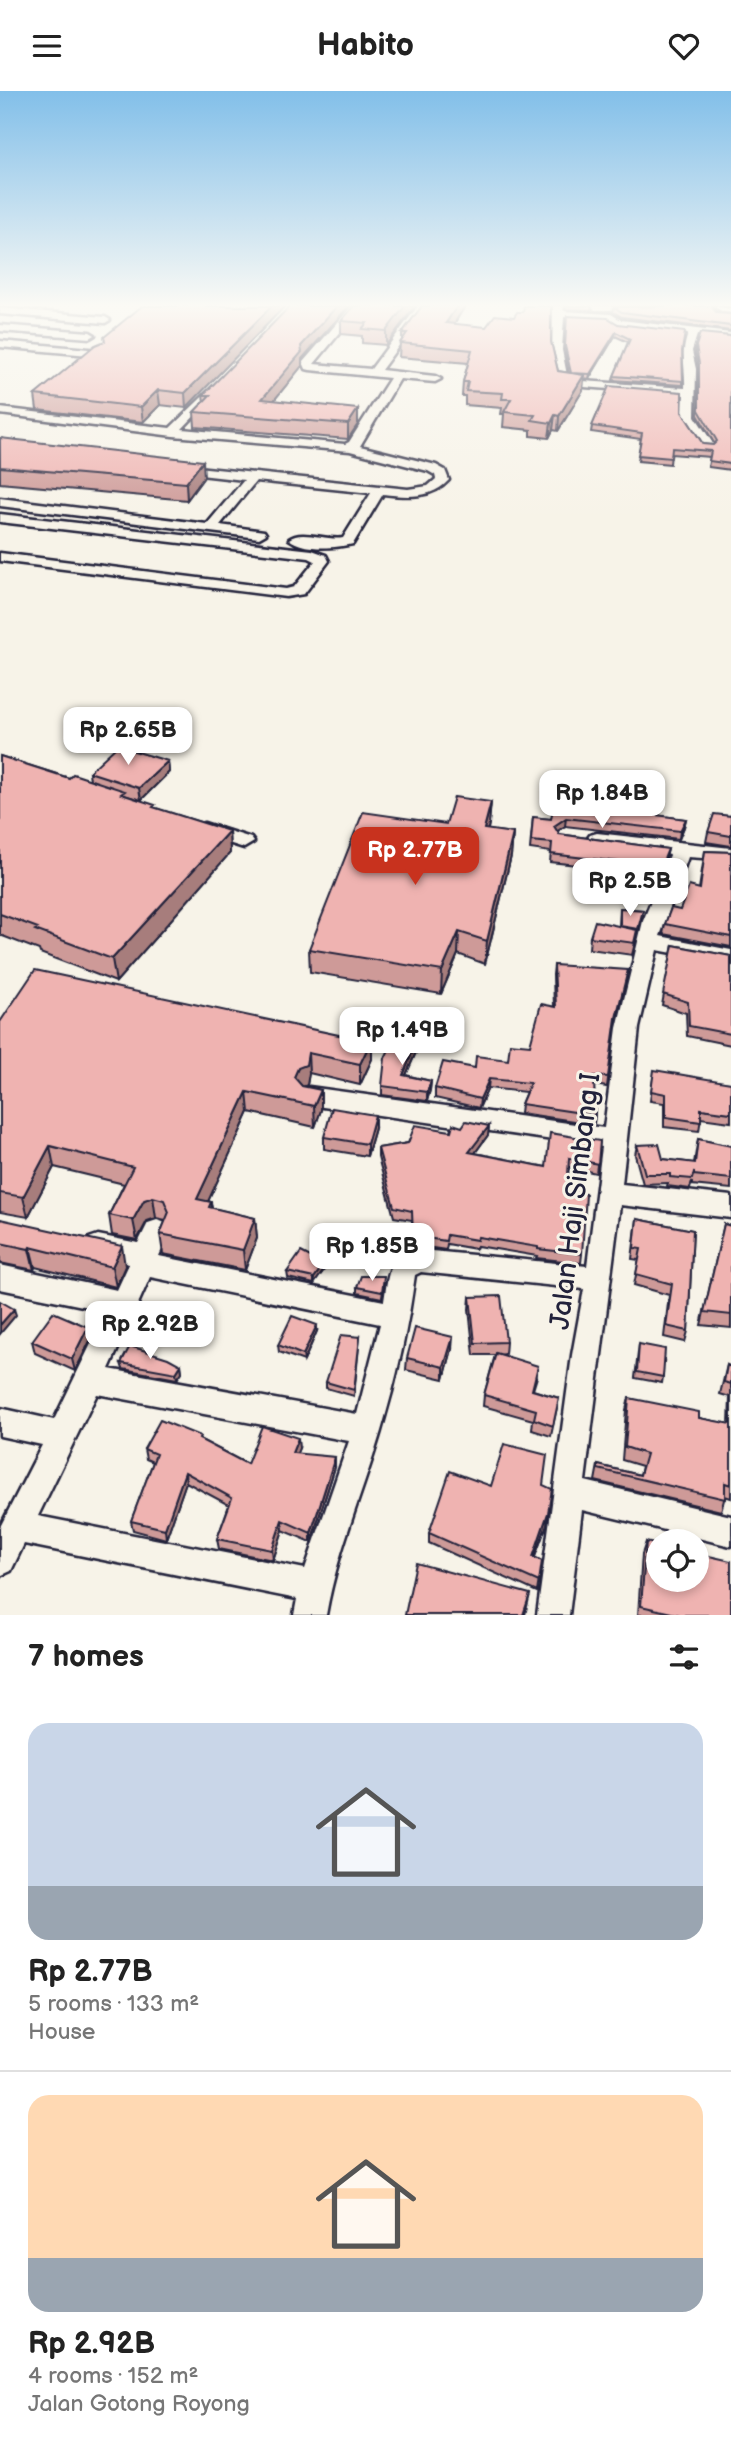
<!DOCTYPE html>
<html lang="en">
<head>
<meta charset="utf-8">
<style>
	body { margin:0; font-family:"Balsamiq Sans",sans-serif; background:#f6f6f6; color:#222; height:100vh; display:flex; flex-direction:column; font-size:26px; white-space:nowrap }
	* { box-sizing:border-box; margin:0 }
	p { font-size:23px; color:#767676 }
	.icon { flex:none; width:38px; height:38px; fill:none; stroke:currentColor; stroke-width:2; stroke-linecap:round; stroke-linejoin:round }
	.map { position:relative; height:1524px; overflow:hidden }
	.panel { display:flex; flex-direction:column; background:#fff; flex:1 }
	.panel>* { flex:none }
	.tools { position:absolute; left:646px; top:1438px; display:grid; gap:14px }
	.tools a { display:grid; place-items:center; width:63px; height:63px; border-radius:50%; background:#fff; box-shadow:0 4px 10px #0003; font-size:35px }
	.price { position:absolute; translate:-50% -60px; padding:0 16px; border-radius:14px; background:#fff; color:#222; font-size:23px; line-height:46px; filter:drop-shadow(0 2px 4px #0008) }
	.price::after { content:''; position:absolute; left:50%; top:42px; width:21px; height:16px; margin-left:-10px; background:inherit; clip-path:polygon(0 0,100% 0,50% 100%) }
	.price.on { background:#c8321e; color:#fff }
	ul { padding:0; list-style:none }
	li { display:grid; align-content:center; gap:14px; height:371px; padding:0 28px }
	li+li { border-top:2px solid #e0e0e0 }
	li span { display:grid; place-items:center; height:217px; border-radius:21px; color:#555 }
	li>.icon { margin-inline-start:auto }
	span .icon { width:126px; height:126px; fill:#fffc; stroke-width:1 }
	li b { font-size:30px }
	h2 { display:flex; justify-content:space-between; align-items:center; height:84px; padding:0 28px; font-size:30px }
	header { display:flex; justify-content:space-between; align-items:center; height:91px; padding:0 28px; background:#fff; font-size:32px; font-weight:600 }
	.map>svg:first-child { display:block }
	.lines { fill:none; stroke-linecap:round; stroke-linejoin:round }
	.minor-casing { stroke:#22223b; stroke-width:5 }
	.minor { fill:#f7f3e8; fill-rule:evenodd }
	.wall { fill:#ce9a98; stroke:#22223b; stroke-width:2 }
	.shaded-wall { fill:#a77d7c; stroke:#22223b; stroke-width:2 }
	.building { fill:#efb3b1; stroke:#22223b; stroke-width:2 }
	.labels { text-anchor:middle; stroke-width:6; stroke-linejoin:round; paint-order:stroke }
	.near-street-label { font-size:28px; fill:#22223b; stroke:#f7f3e8 }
</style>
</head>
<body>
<header><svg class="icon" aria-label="menu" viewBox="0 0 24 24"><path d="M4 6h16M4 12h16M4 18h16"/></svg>Habito<svg class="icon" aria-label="heart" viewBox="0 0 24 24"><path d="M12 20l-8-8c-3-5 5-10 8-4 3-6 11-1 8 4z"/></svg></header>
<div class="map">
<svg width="731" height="1524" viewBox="0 0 731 1524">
	<rect width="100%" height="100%" fill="#f7f3e8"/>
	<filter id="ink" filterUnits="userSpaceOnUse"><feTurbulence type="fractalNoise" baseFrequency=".0143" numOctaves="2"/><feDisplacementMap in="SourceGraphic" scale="14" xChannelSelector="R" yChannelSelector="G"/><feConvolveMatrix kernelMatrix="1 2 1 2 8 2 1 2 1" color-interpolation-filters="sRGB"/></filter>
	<g filter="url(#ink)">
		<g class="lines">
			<defs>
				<path id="minor" d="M352,215H362L314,273L371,278L418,215H428L381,279L435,285L441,288L435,291L400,288L360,355L436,374L445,379L449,389C432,408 407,406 383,403L353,453C335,457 304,460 289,448C301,438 327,450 343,447L371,402L256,390L220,434L264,440L266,443L259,447L0,415V407L207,433L244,389L174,381V375L178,374L408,398L428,395L436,388L435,384L428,380L350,360L173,345L0,323V317L170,337L221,288L227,291L225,293L182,338L345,353L349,351L390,287L310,279L306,278L303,271Z
					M553,215H563L564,220L611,223L621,229L731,242V248L697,244L692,260L696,278L695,325L714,354L712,357H704L683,325L684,304L559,294L552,265ZM564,226L608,229L618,235L688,243C680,264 686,276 685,297L568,289L562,259Z
					M591,215H672L667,218L595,219Z
					M713,215L731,218V222H725Z
					M0,217L105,226L110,229L105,232L0,223Z
					M0,234L90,241L95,244L90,247L0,240Z
					M0,250L100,259L105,262L100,265L0,256Z
					M0,423L312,459L326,464L329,470L304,503L286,506L0,470V462L286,498L294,496L315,470L309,467L0,431Z
					M204,732L251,747L254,751L244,757L197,742L195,738L197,734Z
					M597,742L731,757V769L688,766L660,845L731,859V873L657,859L639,937L622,1093L731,1105V1127L620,1114L585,1390L731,1425V1455L582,1419L569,1524H537L572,1264L584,1198L421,1181L415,1184C408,1237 396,1290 381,1340C363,1401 337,1461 326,1524H294L297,1508L24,1453L11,1480L0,1485V1436L42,1354L0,1345V1317L54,1329L107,1220L0,1198V1174L117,1199L129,1173L89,1163L85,1155L89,1147L98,1144L138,1152L148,1132L157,1129L166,1132L170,1140L159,1165L384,1210C389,1180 387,1165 421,1159L587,1175L602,1056L309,1014L301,1011L297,1005L301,999L309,996L604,1037L617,937L643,830L670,764L590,752L587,748L590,744ZM150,1186L380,1233L357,1323L109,1278ZM97,1303L349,1350L305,1478L38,1425Z"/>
			</defs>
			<!-- minor casing -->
			<use href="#minor" class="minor-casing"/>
			<!-- minor -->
			<use href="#minor" class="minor"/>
		</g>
		<!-- wall -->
		<path class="wall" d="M285,215L186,317L160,314L143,331L37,319L35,304Z
			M415,215L386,254L362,252V245L341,243V230Z
			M422,215H465L454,233L551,251L558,280L569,282L565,259L567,225L618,233L682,260V294L613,289L614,285L628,251L615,245L589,288L584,287L583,299L558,340L553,339L549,347L531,345V339L503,336L504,323H501L502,317L465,314V305H462L463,291L468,272L399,266L400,252L402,249V242Z
			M565,215H592L591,219L566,218Z
			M614,216H668L731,223V240L622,226L613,221Z
			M731,245V379L708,376L710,366L671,363L670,373L638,370L641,348L591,341L592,335L682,321L703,353L713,354L714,352L698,324L699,278L695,260L696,255Z
			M302,268V275L274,309L358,333L348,348L195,336L194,321L204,311L203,304Z
			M0,347L204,386L187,409L0,392Z
			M0,665L69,687L90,689L89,681L168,670L169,681L141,709L125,704V705L155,717L229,740L230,762L116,891L40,862L39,859L0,844Z
			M589,707L622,715L640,722L686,728L684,736L679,748L565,735L557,741L559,743L668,758L666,766L654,796L640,792L642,781L550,771L551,761L530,758L533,726L551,728Z
			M491,711L488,739L513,742L511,765L485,873L458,863L441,903L310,881L309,858L446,733Z
			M731,723V755L706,751L708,741L731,725Z
			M705,760L731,761V856L663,843L665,833L680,819L699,798Z
			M620,817L643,819L632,864L589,858L590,846L619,835Z
			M673,854L731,865V954L687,945L686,922L662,914Z
			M554,874L626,888L615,934L607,996L594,994L595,1024L594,1033L520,1022L521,1013L526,1001L488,997L479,1017L435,1007V997L475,977L508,969L530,954L554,916L553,884Z
			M0,931L372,948V968L360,994L309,982L307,994L304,995L321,999V1019L315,1036L249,1021L208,1110L211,1111L212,1117L255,1127L257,1147L245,1179L163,1163L160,1143L166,1129L156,1127L147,1130L137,1149L112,1144L109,1124L124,1093L54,1076L28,1126L0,1121Z
			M417,959L406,984L431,990L430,999L427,1010L382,1004V995Z
			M653,988L731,992V1031L701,1027L699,1040L664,1036V1012L650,1010Z
			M489,1035L488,1044L475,1062L546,1076L600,1050L596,1082L569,1076L567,1100L582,1163L581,1172L536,1167L537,1165L477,1155L476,1158L447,1153L446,1159L412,1154V1129L394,1126L378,1066V1057L408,1052L451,1040L462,1036Z
			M375,1037L367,1065L324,1058V1046Z
			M698,1048L731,1055V1098L692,1094V1091L690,1098L667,1095L668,1092L643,1093L635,1064L637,1054L663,1068L694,1072Z
			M0,1128L125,1175L116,1196L35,1176L34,1179L0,1172Z
			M637,1128L693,1139L688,1240L685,1251L664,1246L669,1204L634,1194L639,1169L632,1168Z
			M724,1133L731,1135V1237L701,1234Z
			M324,1179L314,1193L288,1187L287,1181Z
			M384,1191L382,1207L357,1202V1196Z
			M470,1206L506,1251L505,1263L500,1264L537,1286L533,1299L559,1307L551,1345L532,1339L533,1329L483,1315L484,1304L495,1264H474L469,1218Z
			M317,1240L304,1270L279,1261L278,1254Z
			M360,1246L354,1305L326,1297V1291Z
			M91,1248L75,1280L35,1262L32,1250Z
			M639,1253L663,1286L662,1292L635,1287Z
			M452,1258L444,1288L406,1279L407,1267Z
			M121,1272L181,1274L182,1281L177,1288L123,1278Z
			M727,1274L731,1276V1407L725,1405L721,1420L595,1390L598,1374L640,1384L642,1375L622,1369L626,1319L629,1307L699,1327L729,1333L730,1306L720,1303Z
			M201,1349L247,1373L299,1357L296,1363L335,1376L311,1451L283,1439L273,1469L219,1458L217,1448L229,1414L186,1391L166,1448L133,1439L131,1430L153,1371L146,1368L144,1358Z
			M543,1394L547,1433L535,1466L542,1470L537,1501L429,1452V1442L491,1395Z
			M646,1451L731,1524H638L642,1463Z"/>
		<!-- shaded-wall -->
		<path class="shaded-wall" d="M272,215H285L186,317L185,302Z
			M337,215H349L302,268V275L263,323L262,308L301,255Z
			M405,215H415L386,254V240Z
			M457,215H465L446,246V232Z
			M616,241L615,245L589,288L590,283Z
			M584,284L583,299L558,340L559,325Z
			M158,299L160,314L143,331L141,316Z
			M358,318V333L348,348V333Z
			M555,324L553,339L549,347L551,332Z
			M203,370L204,386L187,409L186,392Z
			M168,670L169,681L141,709L139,697Z
			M491,711L489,733L482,760L484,738Z
			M566,727L565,735L553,743L554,735Z
			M686,728L684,736L679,748L680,740Z
			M229,740L230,762L116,891L112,868Z
			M513,742L511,765L485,873L487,850Z
			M668,758L666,766L654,796L656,788Z
			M459,841L458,863L441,903L442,880Z
			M372,948V968L360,994V973Z
			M417,950V959L402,993L403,984Z
			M308,962L309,982L307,994L299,998L294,986L298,977Z
			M489,988L488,997L479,1017L480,1008Z
			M431,990L430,999L427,1010V1001Z
			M321,999V1019L315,1036L314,1015Z
			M247,1001L249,1021L200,1128L197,1108Z
			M375,1024V1037L367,1065V1053Z
			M489,1035L488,1044L469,1070V1061Z
			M50,1055L54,1076L28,1126L23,1106Z
			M153,1106L156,1127L147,1130L137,1149L133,1129L144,1109Z
			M255,1127L257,1147L245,1179L243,1159Z
			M122,1155L125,1175L116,1196L112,1176Z
			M30,1156L35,1176L34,1179L29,1158Z
			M324,1173V1179L314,1193V1187Z
			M14,1218L16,1224L0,1243V1234Z
			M317,1234V1240L304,1270L303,1264Z
			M88,1236L91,1248L75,1280L72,1268Z
			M453,1246L452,1258L444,1288V1276Z
			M181,1274L182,1281L177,1288L176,1282Z
			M298,1347L299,1357L293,1372L292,1362Z
			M335,1366V1376L311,1451V1442Z
			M185,1381L186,1391L166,1448L165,1438Z
			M548,1422L547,1433L531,1476L533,1466Z
			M282,1429L283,1439L273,1469L272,1459Z
			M530,1503L525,1524H523Z"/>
		<!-- building -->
		<path class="building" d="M142,215H272L185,302L158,299L141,316L35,304L95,254L105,250L104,246Z
			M290,215H337L301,255L302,261L262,308L358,318L348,333L194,321L210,304H203Z
			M354,215H405L386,240L362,238L367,232L341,230Z
			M422,215H457L446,232L486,236L495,224L514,226L517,221H523L524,215H551V251L558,280L584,284L559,325L555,324L551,332L532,329L535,324L504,321L511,308H502L503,302L466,300L468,291H463L472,259L400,252L407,242H402Z
			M669,215H711L717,222L731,223V235L622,221L614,216Z
			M567,225L608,227L618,233L685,241L682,260L683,290L614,285L630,248L616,241L590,283L571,282L565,255Z
			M700,242L731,245V373L709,370L711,360L672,357L671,367L638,364L642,342L592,335L609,295L682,301V321L703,353L713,354L717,350L699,319V273L696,255Z
			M0,347L203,370L186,392L0,376Z
			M117,655L168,670L139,697L89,681Z
			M0,665L69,687L73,683L125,700L121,703L155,714L153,716L229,740L112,868L35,839L38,837L0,823Z
			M557,694L590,698L589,707L622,710V715L641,717L640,722L686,728L680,740L566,727L554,735L559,743L668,758L656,788L641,784L646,774L551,763L552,752L531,750L533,726L551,728Z
			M454,706L491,711L484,738L513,742L487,850L459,841L442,880L309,858L363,721L446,733Z
			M714,723L731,725V745L708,741Z
			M705,760L731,761V846L665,833L671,817L680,819L689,795L700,798Z
			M620,817L643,819L638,838L620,835Z
			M595,830L637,839L634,852L590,846Z
			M673,854L731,865V943L689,935L688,911L663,903Z
			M554,874L628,879L616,927L608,986L594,985L595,1024L521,1013L530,992L489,988L480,1008L435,997L443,971L475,977L476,965L508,969L510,952L530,954L541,913L556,916Z
			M35,879L353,947L355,943L372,948L360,973L308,962L306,974L298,977L294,986L302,995L321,999L314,1015L247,1001L197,1108L211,1111L209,1116L255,1127L243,1159L160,1143L169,1121L164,1109L153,1106L144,1109L133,1129L109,1124L133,1076L50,1055L23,1106L0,1102V931Z
			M396,944L417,950L403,984L431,990L427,1001L382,995L385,967Z
			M654,979L731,992V1022L701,1018V1031L666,1026V1003L651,1000Z
			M332,1017L375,1024L367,1053L324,1046Z
			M466,1030L489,1035L469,1061L546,1076L550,1042L600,1050L598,1073L569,1067L567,1100L586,1103L582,1163L538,1158V1156L478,1146L477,1149L447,1144L446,1150L413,1145L412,1120L394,1116L378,1057L408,1052L415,1034L451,1040L453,1033L462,1036Z
			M698,1048L731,1055V1088L694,1084V1081L692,1088L670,1086V1083H645L637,1054L659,1053L663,1068L695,1072Z
			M0,1128L122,1155L112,1176L30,1156L29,1158L0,1152Z
			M637,1128L693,1139L688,1240L666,1235L672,1193L636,1183L641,1158L634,1157Z
			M724,1133L731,1135V1224L704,1221Z
			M301,1161L324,1173L314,1187L287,1181Z
			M361,1185H384L382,1201L357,1196Z
			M501,1205L506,1251L475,1252L470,1206Z
			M0,1210L14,1218L0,1234Z
			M53,1221L88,1236L72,1268L32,1250Z
			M292,1225L317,1234L303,1264L278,1254Z
			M415,1237L453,1246L444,1276L407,1267Z
			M341,1244L360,1246L354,1299L326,1291Z
			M639,1253L665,1258L663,1286L637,1281Z
			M130,1255L168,1267L181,1274L176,1282L121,1272Z
			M496,1262L538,1275L532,1299L559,1307L553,1335L534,1328L536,1319L484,1304Z
			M727,1274L731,1276V1293L724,1291Z
			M629,1307L699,1321V1327L731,1333V1394L725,1392V1408L598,1378V1374L640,1384L646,1363L625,1356Z
			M160,1329L200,1345L199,1348L247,1373L262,1335L298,1347L292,1362L335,1366L311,1442L282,1429L272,1459L217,1448L232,1407L185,1381L165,1438L131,1430L156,1363L144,1358Z
			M504,1353L547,1364L543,1394L552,1398L548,1422L533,1466L542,1470L539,1491L429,1442L450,1380L491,1395Z
			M646,1451L658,1454V1489H696V1462L731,1470V1524H680L641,1515Z
			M416,1472L530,1503L523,1524H405Z"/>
	</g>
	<!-- sky -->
	<linearGradient id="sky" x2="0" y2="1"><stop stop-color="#82bfe9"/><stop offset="0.5" stop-color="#fbfaf5"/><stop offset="1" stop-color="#fbfaf5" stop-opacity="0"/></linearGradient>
	<rect width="731" height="428" fill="url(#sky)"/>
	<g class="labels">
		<!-- near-street labels -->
		<g class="near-street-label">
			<text transform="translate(574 1110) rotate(-83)" y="10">Jalan Haji Simbang I</text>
		</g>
	</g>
</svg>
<div class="tools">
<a><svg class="icon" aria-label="locate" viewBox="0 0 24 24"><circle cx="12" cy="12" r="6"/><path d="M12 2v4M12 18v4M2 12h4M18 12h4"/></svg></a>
</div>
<b class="price" style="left:128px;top:676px">Rp 2.65B</b>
<b class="price" style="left:602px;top:739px">Rp 1.84B</b>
<b class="price on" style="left:415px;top:796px">Rp 2.77B</b>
<b class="price" style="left:630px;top:827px">Rp 2.5B</b>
<b class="price" style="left:402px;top:976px">Rp 1.49B</b>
<b class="price" style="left:372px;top:1192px">Rp 1.85B</b>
<b class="price" style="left:150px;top:1270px">Rp 2.92B</b>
</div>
<section class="panel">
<h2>7 homes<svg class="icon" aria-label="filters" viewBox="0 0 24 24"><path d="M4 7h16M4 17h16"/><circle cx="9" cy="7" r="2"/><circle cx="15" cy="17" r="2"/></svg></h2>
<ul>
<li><span style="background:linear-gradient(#c9d6e8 75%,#9aa5b1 0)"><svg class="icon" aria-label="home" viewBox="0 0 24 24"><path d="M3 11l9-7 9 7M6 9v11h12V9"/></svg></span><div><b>Rp 2.77B</b><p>5 rooms · 133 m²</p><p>House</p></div></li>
<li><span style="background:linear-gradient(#ffd9b3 75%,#9aa5b1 0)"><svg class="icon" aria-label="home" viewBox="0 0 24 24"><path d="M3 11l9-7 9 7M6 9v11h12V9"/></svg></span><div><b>Rp 2.92B</b><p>4 rooms · 152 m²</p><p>Jalan Gotong Royong</p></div></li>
</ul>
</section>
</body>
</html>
